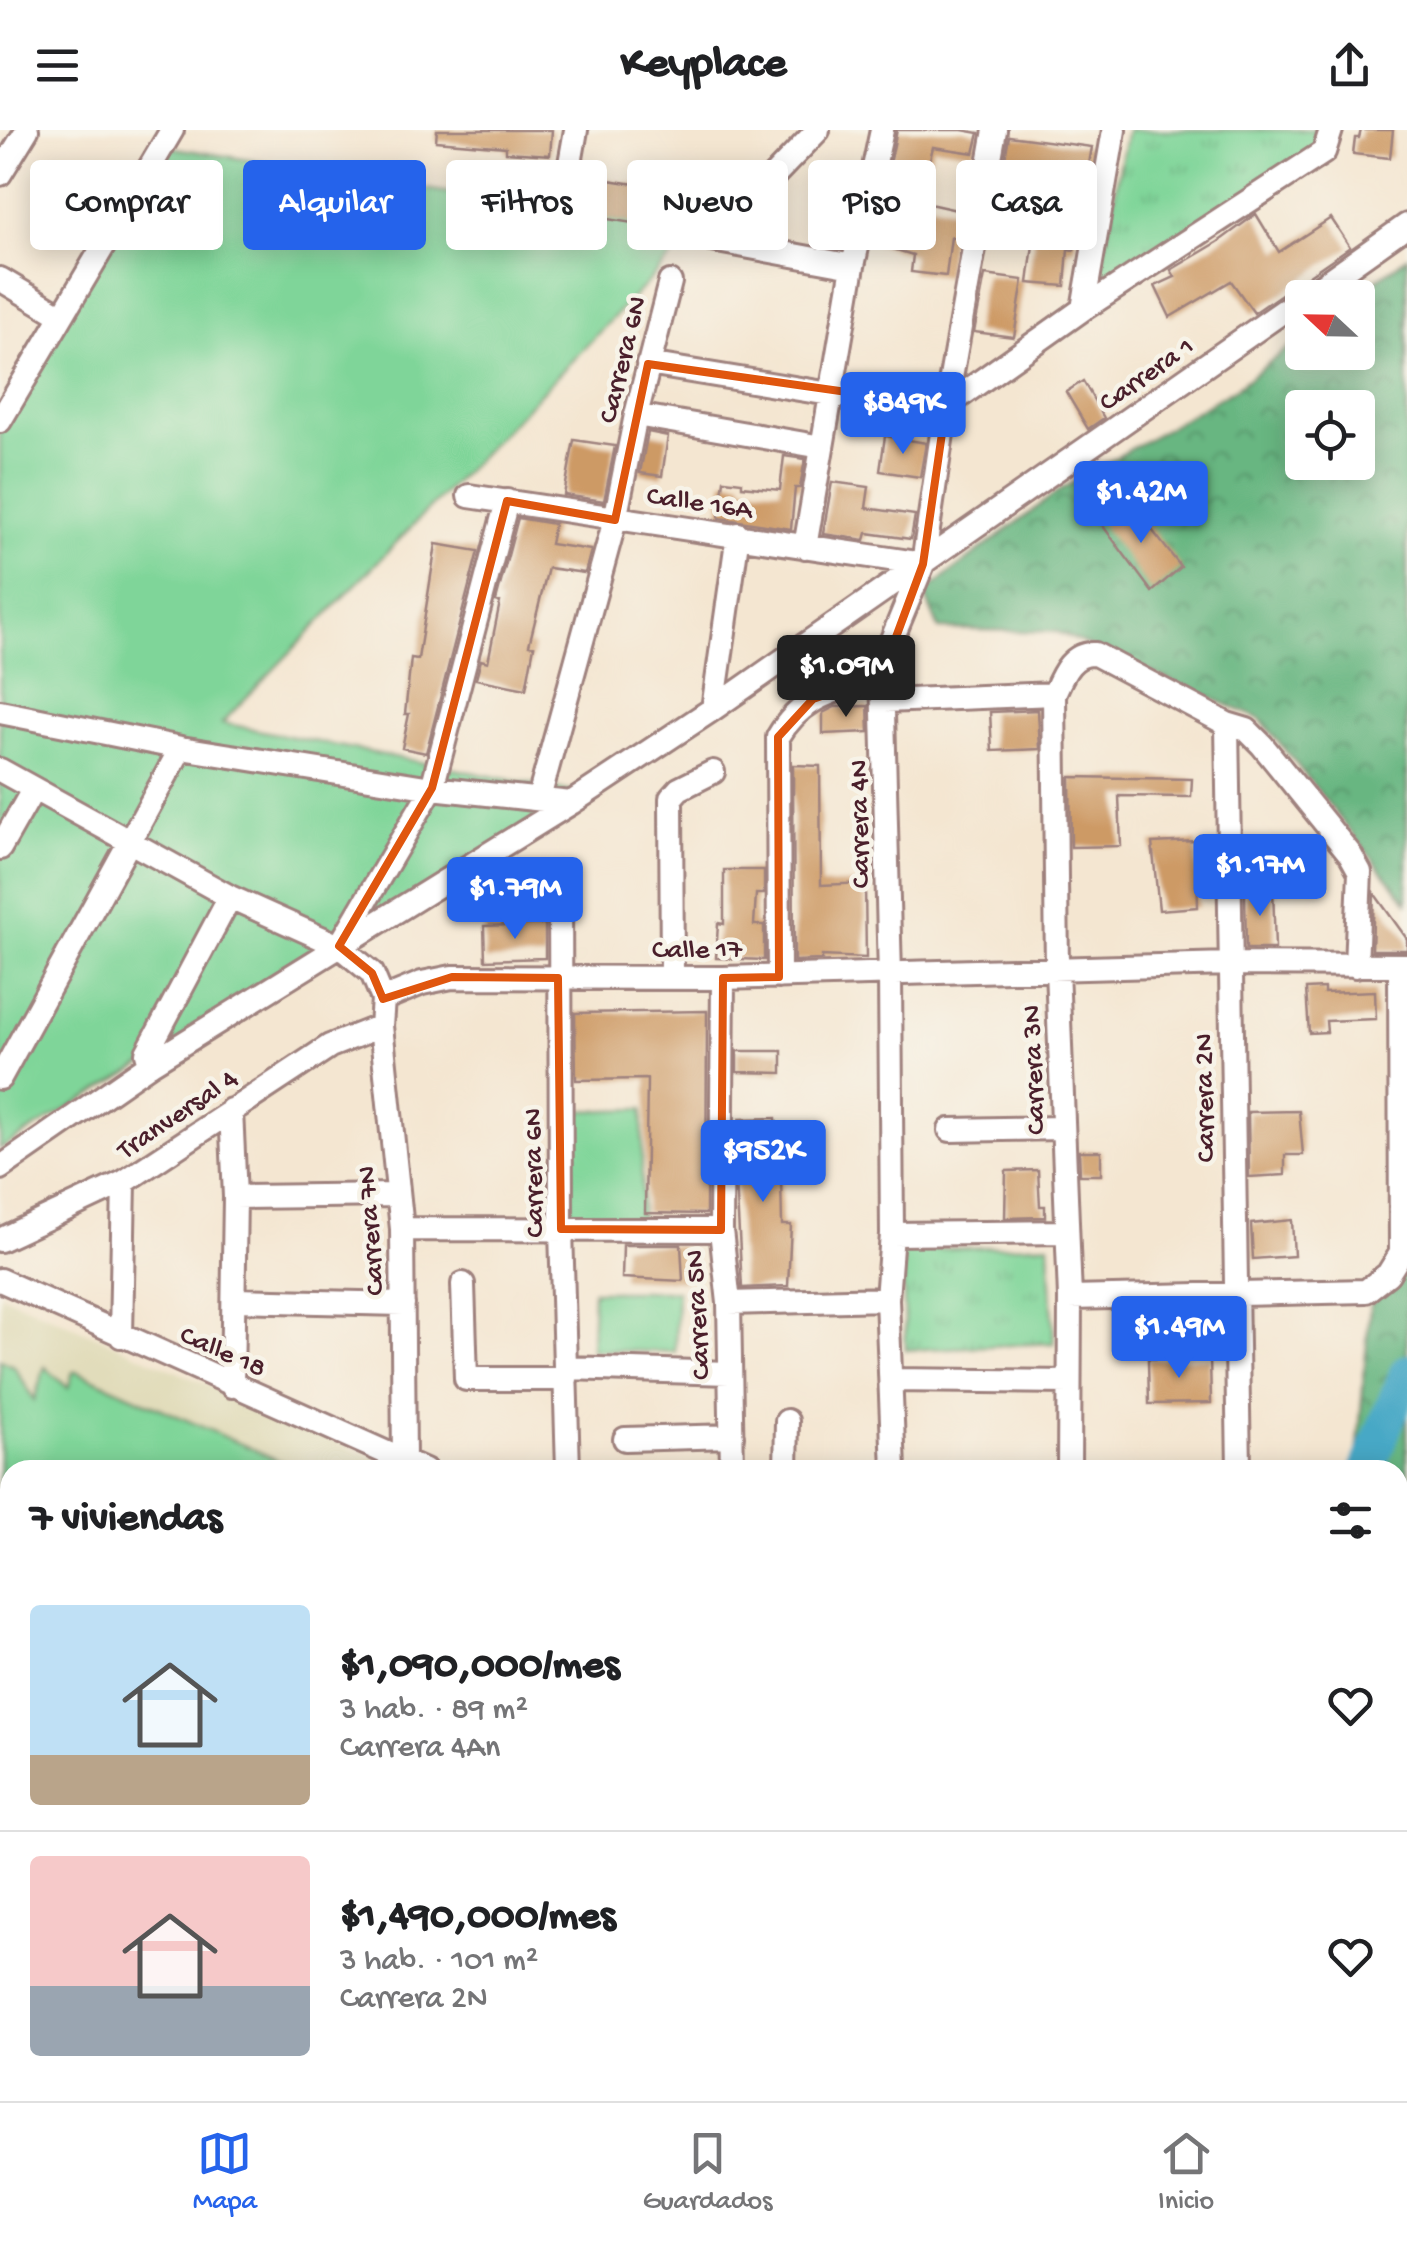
<!DOCTYPE html>
<html lang="es">
<head>
<meta charset="utf-8">
<style>
	body { margin:0; font-family:"Gochi Hand",sans-serif; background:#f6f6f6; color:#202124; height:100vh; display:flex; flex-direction:column; font-size:38px; white-space:nowrap }
	* { box-sizing:border-box; margin:0 }
	p { font-size:32px; color:#757577 }
	.icon { flex:none; width:55px; height:55px; fill:none; stroke:currentColor; stroke-width:2; stroke-linecap:round; stroke-linejoin:round }
	.map { position:relative; flex:1; overflow:hidden }
	.details { position:absolute; left:0px; top:1330px; width:1408px; height:642px; display:flex; flex-direction:column; background:#fff; border-radius:30px 30px 0 0; box-shadow:0 5px 25px #0003 }
	.details>* { flex:none }
	.banner { position:absolute; left:30px; top:30px; width:1348px; height:90px; display:flex; gap:20px }
	.needle { width:65px; rotate:292deg }
	.fabs { position:absolute; left:1285px; top:150px; display:grid; gap:20px }
	.fabs a { display:grid; place-items:center; width:90px; height:90px; border-radius:10px; background:#fff; box-shadow:0 5px 25px #0003; font-size:50px }
	.price { position:absolute; translate:-50% -85px; padding:0 22px; border-radius:10px; background:#2563eb; color:#fff; font-size:32px; line-height:65px; filter:drop-shadow(0 2px 5px #0008) }
	.price::after { content:''; position:absolute; left:50%; top:60px; width:30px; height:22px; margin-left:-15px; background:inherit; clip-path:polygon(0 0,100% 0,50% 100%) }
	.price.active { background:#222; color:#fff }
	ul { padding:0; list-style:none }
	li { display:flex; align-items:center; gap:30px; height:250px; padding:0 30px }
	li+li { border-top:2px solid #e0e0e0 }
	li span { display:grid; place-items:center; flex:none; width:280px; height:200px; border-radius:10px; color:#555 }
	li>.icon { margin-inline-start:auto }
	span .icon { width:120px; height:120px; fill:#fffc; stroke-width:1 }
	li b { font-size:42px }
	h2 { display:flex; justify-content:space-between; align-items:center; height:120px; padding:0 30px; font-size:42px }
	.tag { padding:0 35px; border-radius:10px; background:#fff; box-shadow:0 5px 25px #0003; font-size:35px; line-height:90px }
	.tag.active { background:#2563eb; color:#fff }
	header { display:flex; justify-content:space-between; align-items:center; height:130px; padding:0 30px; background:#fff; font-size:45px; font-weight:700 }
	.menu { display:flex; justify-content:space-around; align-items:center; height:140px; border-top:2px solid #e0e0e0; background:#fff; font-size:28px; color:#757577 }
	.menu a { display:grid; justify-items:center; gap:5px }
	.menu .active { color:#2563eb }
	.map>svg:first-child { display:block }
	.built { fill:#e1dcba }
	.grass { fill:#7fd599; stroke:#647a62; stroke-width:2.5 }
	.forest { fill:url(#forest-crowns); stroke:#586a56; stroke-width:2.5; fill-rule:evenodd }
	.park { fill:url(#park-tufts); stroke:#647a62; stroke-width:2.5 }
	.lines { fill:none; stroke-linecap:round; stroke-linejoin:round }
	.river { stroke:#47a8c6; stroke-width:35 }
	.building { fill:#cd9a65 }
	.lane-casing { stroke:#9f827e; stroke-width:16 }
	.street-casing { stroke:#9f827e; stroke-width:28 }
	.lane { stroke:#fff; stroke-width:11 }
	.street { stroke:#fff; stroke-width:22 }
	.marked { fill:none; stroke:#e0560e; stroke-width:8; stroke-linejoin:round }
	.labels { text-anchor:middle; stroke-width:9; stroke-linejoin:round; paint-order:stroke }
	.street-label { font-size:28px; fill:#4a1f2b; stroke:#f7f3e8 }
</style>
</head>
<body>
<header><svg class="icon" aria-label="menu" viewBox="0 0 24 24"><path d="M4 6h16M4 12h16M4 18h16"/></svg>Keyplace<svg class="icon" aria-label="share" viewBox="0 0 24 24"><path d="M12 15V3M7 8l5-5 5 5M5 13v7h14v-7"/></svg></header>
<div class="map">
<svg width="1407" height="1971" viewBox="0 0 1407 1971">
	<defs>
		<pattern id="forest-crowns" width="20" height="18" patternUnits="userSpaceOnUse" patternTransform="scale(2.5)"><rect width="20" height="18" fill="#67b681"/><path d="M2 6a3 3 0 1 1 6 0M12 15a3 3 0 1 1 6 0" fill="none" stroke="#57936a"/></pattern>
		<pattern id="park-tufts" width="24" height="20" patternUnits="userSpaceOnUse" patternTransform="scale(2.5)"><rect width="24" height="20" fill="#7fd599"/><path d="M3 7l-1-3M5 7V3M7 7l1-3M15 17l-1-3M17 17v-4M19 17l1-3" fill="none" stroke="#6fb684"/></pattern>
	</defs>
	<rect width="100%" height="100%" fill="#f7f3e8"/>
	<filter id="ink" filterUnits="userSpaceOnUse"><feTurbulence type="fractalNoise" baseFrequency=".01" numOctaves="2"/><feDisplacementMap in="SourceGraphic" scale="20" xChannelSelector="R" yChannelSelector="G"/><feConvolveMatrix kernelMatrix="1 2 1 2 8 2 1 2 1" color-interpolation-filters="sRGB"/></filter>
	<filter id="wash" filterUnits="userSpaceOnUse"><feTurbulence type="fractalNoise" baseFrequency=".0048" numOctaves="4" result="noise"/><feDisplacementMap in="SourceGraphic" scale="40" xChannelSelector="R" yChannelSelector="G"/><feGaussianBlur stdDeviation="2.25" result="paint"/><feColorMatrix in="noise" values="0 0 0 0 0 0 0 0 0 0 0 0 0 0 0 0 0 1.4 0 .05"/><feComposite in="paint" operator="in"/></filter>
	<g filter="url(#wash)">
		<rect width="100%" height="100%" fill="#f4e6d1"/>
		<!-- built -->
		<path class="built" d="M0,1164L401,1340H10V1962L297,1963L287,1971H0Z"/>
		<!-- grass -->
		<path class="grass" d="M157,15L695,103L222,593L597,667L0,1019V285Z
			M643,979L641,1089L571,1091L572,981Z
			M593,1161H677L675,1222L591,1220Z
			M0,1230L14,1236L34,1270L45,1237L68,1258L73,1242H78L300,1340H10V1722L0,1724Z"/>
		<!-- forest -->
		<path class="forest" d="M1407,127V772L1260,589L1057,502L939,499L924,463L1060,360L1238,257L1302,207V222H1358V168L1354,167ZM1302,278H1358V332H1302Z
			M1407,1129V1361L1398,1362V1340H1356L1370,1176Z"/>
		<!-- park -->
		<path class="park" d="M1127,0H1319L1320,15L1094,170Z
			M1049,1114L1054,1213L906,1220L902,1121Z
			M0,1886L10,1897V1962L70,1963L78,1971H0Z"/>
		<g class="lines">
			<!-- river -->
			<path class="river" d="M1367,1340L1407,1242
				M770,1971L775,1962"/>
		</g>
		<g id="blocks">
			<!-- building -->
			<path class="building" d="M437,0H552L550,25L506,22V17L436,11Z
				M897,0H962L979,3L974,23L933,17L923,58L887,49Z
				M1361,0H1393L1390,28L1353,24L1355,8H1359Z
				M1009,6L1092,17L1074,120L1068,119L1065,156L1028,153L1036,92L995,84Z
				M583,46L725,68L695,103L576,84Z
				M925,73L961,81L955,108L951,107L946,146L911,142L913,125L873,113L878,89L919,101Z
				M1256,84L1279,122L1331,88L1350,117L1254,183L1231,151L1170,187L1155,156L1175,147L1171,140L1218,112Z
				M985,145L1023,150L1014,207L974,202Z
				M1083,251L1104,288L1088,299L1066,262Z
				M648,302L668,306L662,346L640,343Z
				M885,306L926,313L920,347L880,341Z
				M574,310L615,316L604,371L564,365Z
				M784,326L805,329L800,358H795L791,399L719,388L724,350L742,352V356L780,360Z
				M832,352L869,357L866,378L915,385L911,409L867,403L865,410L823,404Z
				M1131,373L1181,437L1152,462L1100,392Z
				M518,388L554,394L550,414L591,420L585,443L548,438L529,515L534,516L526,559L476,549L481,530L488,532L500,472L496,471Z
				M436,414L478,421L426,623L402,618L409,584H405L411,528L418,529Z
				M868,576L869,602L823,604V583L835,577Z
				M1038,580L1040,619L992,621L990,582Z
				M793,635L820,636L821,755L865,753L866,828L822,826V830L794,831Z
				M1070,647L1192,649L1191,667L1119,666L1121,716L1071,717Z
				M1196,711L1198,777L1159,780L1152,713Z
				M724,740H764V764H756L754,795H764V830L716,828L718,793L724,794Z
				M1273,757L1275,819H1246L1245,759Z
				M1374,763L1407,809V820H1372Z
				M545,794V828L485,830L484,796Z
				M1324,858V863L1375,861L1376,889L1326,891L1327,902L1309,903L1306,859Z
				M707,881L706,1084L645,1083L647,949L576,950L575,883Z
				M737,921H782V943L737,942Z
				M1299,981L1303,1025H1285V1045L1249,1047L1248,982Z
				M776,988L778,1029H803V1049H781L782,1095H791L788,1156L742,1158L736,1049L737,1030L741,1029L740,989Z
				M1079,1021H1101V1045H1080Z
				M1038,1040L1040,1076H1045V1087L1005,1088L1006,1041Z
				M1292,1090L1294,1126L1253,1129L1251,1094Z
				M623,1115H681L683,1151L622,1148Z
				M1210,1228L1211,1273L1149,1274L1148,1229Z"/>
		</g>
	</g>
	<g filter="url(#ink)">
		<use href="#blocks" fill-opacity="0" stroke="#9f827e" stroke-width="2.5"/>
		<g class="lines">
			<defs>
				<path id="lane" d="M0,1741L10,1738"/>
				<path id="street" d="M0,44L27,0
					M561,84L576,0
					M712,110L818,0
					M712,110L853,136
					M0,149L62,186
					M1304,168L1407,95
					M1083,179L1114,0
					M648,234L830,264L946,276L1083,179L1324,22L1331,0
					M636,285L822,317
					M0,291L172,0
					M469,366L923,434
					M805,417L853,136L882,0
					M885,571L1054,564
					M713,579L738,404
					M0,582L181,618L432,658L571,673
					M1227,594L1239,1340
					M0,640L230,767L339,816L372,843L383,869L381,896L402,1099L404,1331
					M539,668L615,390L636,285L670,152
					M0,718L33,660
					M560,744L561,1099L568,1340
					M341,813L432,658L507,371
					M672,847L671,668L679,659L713,642
					M779,847L778,607C803,564 838,561 882,545
					M723,848L721,1100L729,1173L732,1340
					M383,869L422,853L452,847L723,848L1230,834L1407,835
					M150,934L147,923L230,767
					M0,948L181,618
					M231,980L235,1067L232,1256
					M950,1000L1063,998
					M0,1038L150,934L571,673L713,579L1302,168
					M235,1067L398,1065
					M402,1099L721,1100
					M892,1104L1067,1102
					M0,1110L124,1052L330,916L381,896
					M0,1150L425,1340
					M463,1154L466,1249H566
					M1070,1168L1366,1161L1388,1144L1401,1123L1400,836
					M234,1170L403,1174
					M729,1173L887,1169
					M121,1206L124,1052
					M567,1238L729,1243
					M891,1250L1069,1252
					M625,1309L732,1306
					M786,1340L787,1291
					M894,1340L887,1169L892,1104L890,845L882,545L888,519L923,434L946,276L995,0
					M1069,1340L1070,1168L1057,839L1054,564C1062,546 1071,522 1095,524L1227,594L1247,600L1262,615L1350,724L1360,742L1356,836
					M1398,1381L1407,1380
					M1398,1631L1407,1625
					M1398,1802L1407,1810
					M340,1971L349,1962"/>
			</defs>
			<!-- lane casing -->
			<use href="#lane" class="lane-casing"/>
			<!-- street casing -->
			<use href="#street" class="street-casing"/>
			<!-- lane -->
			<use href="#lane" class="lane"/>
			<!-- street -->
			<use href="#street" class="street"/>
		</g>
	</g>
	<!-- marked area -->
	<path class="marked" d="M648,234L946,276L923,434L882,545L813,569L778,607L779,847L723,848L721,1100L561,1099L558,848L452,847L383,869L372,843L339,816L432,658L507,371L615,390Z"/>
	<g class="labels">
		<!-- street labels -->
		<g class="street-label">
			<text transform="translate(620 229) rotate(-76)" y="10">Carrera 6N</text>
			<text transform="translate(1145 242) rotate(-35)" y="10">Carrera 1</text>
			<text transform="translate(700 370) rotate(8)" y="10">Calle 16A</text>
			<text transform="translate(857 694) rotate(-91)" y="10">Carrera 4N</text>
			<text x="697" y="827">Calle 17</text>
			<text transform="translate(1031 940) rotate(-92)" y="10">Carrera 3N</text>
			<text transform="translate(1202 968) rotate(-91)" y="10">Carrera 2N</text>
			<text transform="translate(176 982) rotate(-34)" y="10">Tranversal 4</text>
			<text transform="translate(531 1043) rotate(-91)" y="10">Carrera 6N</text>
			<text transform="translate(368 1101) rotate(-94)" y="10">Carrera 7N</text>
			<text transform="translate(695 1185) rotate(-93)" y="10">Carrera 5N</text>
			<text transform="translate(224 1219) rotate(24)" y="10">Calle 18</text>
		</g>
	</g>
</svg>
<div class="fabs">
<a><svg class="needle" viewBox="-14 -14 28 28"><path d="M0-13l5 13h-10z" fill="#e53935"/><path d="M0 13l5-13h-10z" fill="#757577"/></svg></a>
<a><svg class="icon" aria-label="locate" viewBox="0 0 24 24"><circle cx="12" cy="12" r="6"/><path d="M12 2v4M12 18v4M2 12h4M18 12h4"/></svg></a>
</div>
<b class="price" style="left:903px;top:327px">$849K</b>
<b class="price" style="left:1141px;top:416px">$1.42M</b>
<b class="price active" style="left:846px;top:590px">$1.09M</b>
<b class="price" style="left:1260px;top:789px">$1.17M</b>
<b class="price" style="left:515px;top:812px">$1.79M</b>
<b class="price" style="left:763px;top:1075px">$952K</b>
<b class="price" style="left:1179px;top:1251px">$1.49M</b>
<div class="banner">
<a class="tag">Comprar</a>
<a class="tag active">Alquilar</a>
<a class="tag">Filtros</a>
<a class="tag">Nuevo</a>
<a class="tag">Piso</a>
<a class="tag">Casa</a>
</div>
<section class="details">
<h2>7 viviendas<svg class="icon" aria-label="filters" viewBox="0 0 24 24"><path d="M4 7h16M4 17h16"/><circle cx="9" cy="7" r="2"/><circle cx="15" cy="17" r="2"/></svg></h2>
<ul>
<li><span style="background:linear-gradient(#bfe0f5 75%,#b9a48a 0)"><svg class="icon" aria-label="home" viewBox="0 0 24 24"><path d="M3 11l9-7 9 7M6 9v11h12V9"/></svg></span><div><b>$1,090,000/mes</b><p>3 hab. · 89 m²</p><p>Carrera 4An</p></div><svg class="icon" aria-label="heart" viewBox="0 0 24 24"><path d="M12 20l-8-8c-3-5 5-10 8-4 3-6 11-1 8 4z"/></svg></li>
<li><span style="background:linear-gradient(#f6c9c9 65%,#9aa5b1 0)"><svg class="icon" aria-label="home" viewBox="0 0 24 24"><path d="M3 11l9-7 9 7M6 9v11h12V9"/></svg></span><div><b>$1,490,000/mes</b><p>3 hab. · 101 m²</p><p>Carrera 2N</p></div><svg class="icon" aria-label="heart" viewBox="0 0 24 24"><path d="M12 20l-8-8c-3-5 5-10 8-4 3-6 11-1 8 4z"/></svg></li>
</ul>
</section>
</div>
<nav class="menu">
<a class="active"><svg class="icon" aria-label="map" viewBox="0 0 24 24"><path d="M3 6l6-2 6 2 6-2v14l-6 2-6-2-6 2zM9 4v14M15 6v14"/></svg>Mapa</a>
<a><svg class="icon" aria-label="saved" viewBox="0 0 24 24"><path d="M7 4h10v16l-5-4-5 4z"/></svg>Guardados</a>
<a><svg class="icon" aria-label="home" viewBox="0 0 24 24"><path d="M3 11l9-7 9 7M6 9v11h12V9"/></svg>Inicio</a>
</nav>
</body>
</html>
